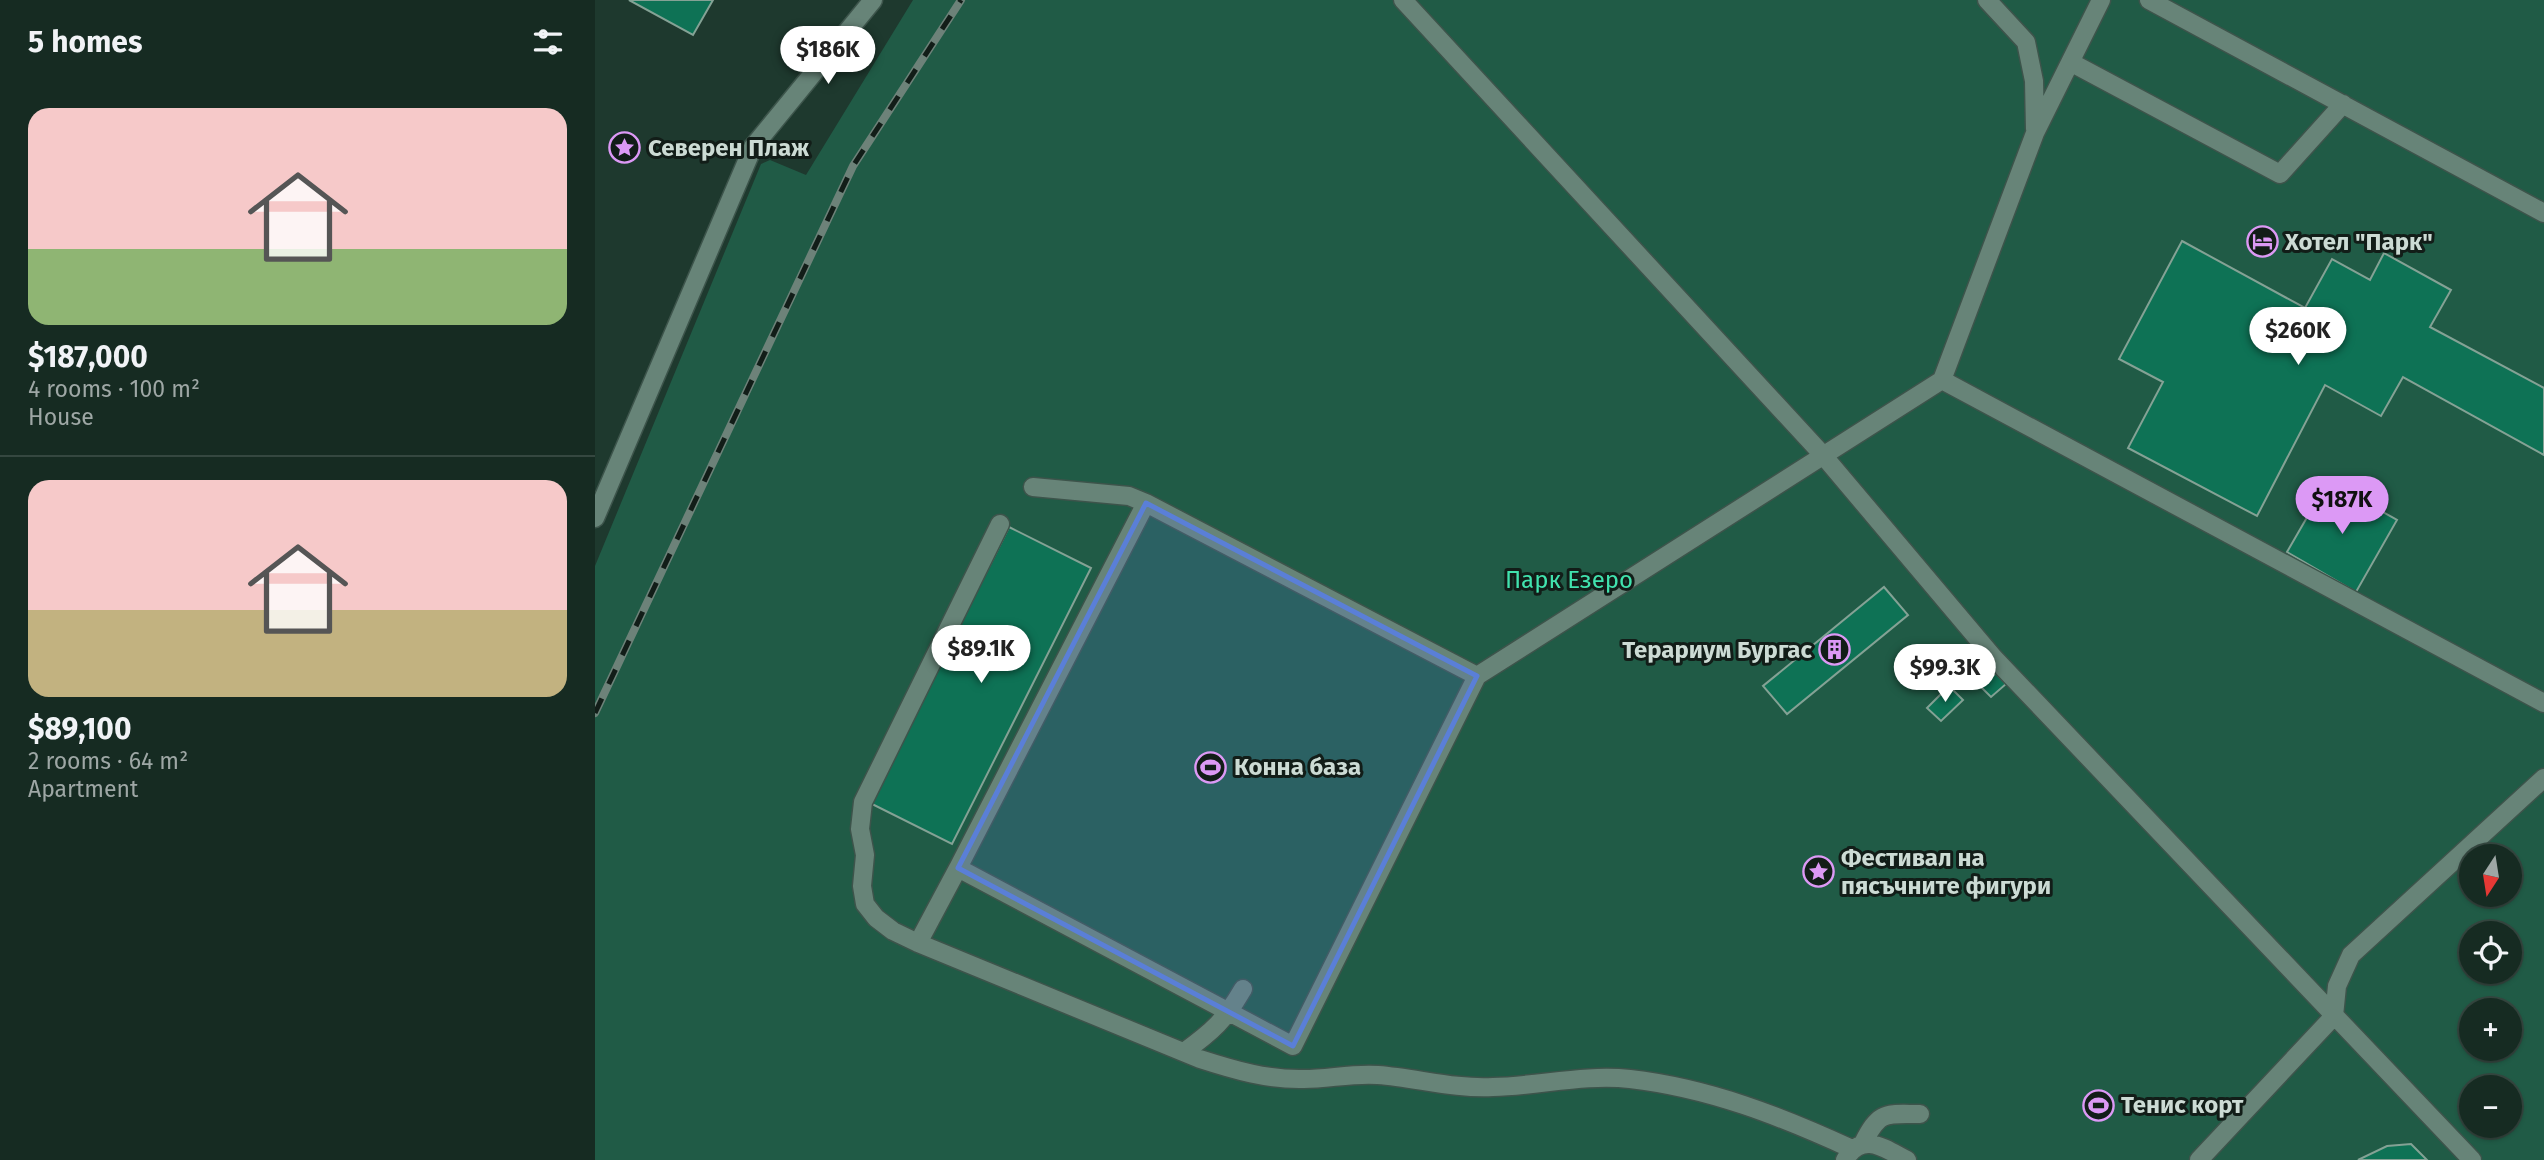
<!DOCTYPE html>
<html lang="en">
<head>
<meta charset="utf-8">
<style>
	body { margin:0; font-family:"Fira Sans",sans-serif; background:#23372f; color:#f1f3f6; height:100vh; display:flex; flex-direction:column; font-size:26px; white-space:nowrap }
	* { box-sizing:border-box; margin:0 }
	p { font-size:23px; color:#9ea7a5 }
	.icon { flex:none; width:38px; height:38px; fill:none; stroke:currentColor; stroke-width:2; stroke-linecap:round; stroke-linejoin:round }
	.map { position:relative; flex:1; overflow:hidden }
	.panel { display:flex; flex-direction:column; background:#162b22; width:595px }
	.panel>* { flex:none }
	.needle { width:46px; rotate:192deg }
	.tools { position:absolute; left:1864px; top:844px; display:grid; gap:14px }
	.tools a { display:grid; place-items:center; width:63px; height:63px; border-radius:50%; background:#162b22; box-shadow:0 2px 5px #0004,0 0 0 2px #354740; font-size:35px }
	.price { position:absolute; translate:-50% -60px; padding:0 16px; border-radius:24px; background:#fff; color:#222; font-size:23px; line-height:46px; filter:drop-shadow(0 2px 4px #0008) }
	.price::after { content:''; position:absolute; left:50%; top:42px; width:21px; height:16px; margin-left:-10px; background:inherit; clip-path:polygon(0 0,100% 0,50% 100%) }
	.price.active { background:#dc99f5; color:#111 }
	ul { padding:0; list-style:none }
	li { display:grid; align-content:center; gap:14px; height:371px; padding:0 28px }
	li+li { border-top:2px solid #354740 }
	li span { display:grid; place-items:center; height:217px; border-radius:21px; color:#555 }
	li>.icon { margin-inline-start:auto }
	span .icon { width:126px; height:126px; fill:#fffc; stroke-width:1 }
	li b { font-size:30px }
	h2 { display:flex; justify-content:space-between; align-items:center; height:84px; padding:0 28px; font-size:30px }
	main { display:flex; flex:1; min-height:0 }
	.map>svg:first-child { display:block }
	.green { fill:#205b46; fill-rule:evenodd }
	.building { fill:#0e7255; stroke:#84a295; stroke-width:2 }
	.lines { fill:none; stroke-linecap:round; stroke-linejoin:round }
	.minor-casing { stroke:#3d544b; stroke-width:21 }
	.minor { stroke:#678478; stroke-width:18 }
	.rail-casing { stroke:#6d8279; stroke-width:8 }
	.rail { stroke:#121d18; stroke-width:5; stroke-dasharray:16; stroke-linecap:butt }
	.marked { fill:#5a7fd7; fill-opacity:0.2; stroke:#5a7fd7; stroke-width:5; stroke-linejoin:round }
	.labels { text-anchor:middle; stroke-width:6; stroke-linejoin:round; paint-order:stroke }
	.poi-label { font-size:24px; font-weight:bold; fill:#ccdbd4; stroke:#121d18; text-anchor:start }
	.park-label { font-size:24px; fill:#41e3ae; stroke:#121d18 }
</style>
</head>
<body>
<main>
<section class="panel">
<h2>5 homes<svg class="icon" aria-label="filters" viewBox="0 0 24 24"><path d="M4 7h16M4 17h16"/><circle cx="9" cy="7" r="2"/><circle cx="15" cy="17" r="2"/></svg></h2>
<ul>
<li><span style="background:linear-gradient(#f6c9c9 65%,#8fb573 0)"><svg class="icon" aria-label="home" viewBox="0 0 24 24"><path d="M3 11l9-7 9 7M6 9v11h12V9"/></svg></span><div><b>$187,000</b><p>4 rooms · 100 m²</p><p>House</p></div></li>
<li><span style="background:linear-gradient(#f6c9c9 60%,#c2b280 0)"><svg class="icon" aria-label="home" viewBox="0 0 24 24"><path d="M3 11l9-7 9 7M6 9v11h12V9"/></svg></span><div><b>$89,100</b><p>2 rooms · 64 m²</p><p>Apartment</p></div></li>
</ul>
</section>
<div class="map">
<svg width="1949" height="1160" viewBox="0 0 1949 1160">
	<rect width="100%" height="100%" fill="#1e392e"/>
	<!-- green -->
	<path class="green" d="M318,0H1949V1160H0V566L166,164L175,160L211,175ZM1876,856H1914V894H1876ZM1876,933H1914V971H1876ZM1876,1010H1914V1048H1876ZM1876,1087H1914V1125H1876Z"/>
	<!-- building -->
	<path class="building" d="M34,0H118L98,35Z
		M1587,241L1710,308L1737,259L1775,280L1789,253L1856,290L1835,327L1949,388V455L1808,377L1786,416L1730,385L1662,516L1533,448L1568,382L1524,359Z
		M1733,481L1802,520L1761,592L1692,552Z
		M414,527L496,568L357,844L275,803Z
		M1289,587L1313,615L1192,714L1168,686Z
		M1376,645L1385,656L1370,670L1361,659Z
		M1401,673L1411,684L1396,697L1386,687Z
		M1354,686L1368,700L1346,721L1332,708Z
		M1816,1144L1832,1160H1763L1792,1146Z"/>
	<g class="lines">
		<defs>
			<path id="minor" d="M808,0L1227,454L1399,658L1877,1160
				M1392,0L1431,42L1439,81L1440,129
				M1506,0L1440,133L1347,380L1949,703
				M1554,0L1949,213
				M1477,63L1685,174L1748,104
				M438,487L534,496L551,503
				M0,518L158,147L278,0
				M882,676L551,503L363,868L698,1046L882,676L1347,380
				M363,868L323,943L605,1059C639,1070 673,1080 709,1079C733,1079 758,1073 783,1075C822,1078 859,1089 898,1087C944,1086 989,1074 1035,1079C1114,1088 1185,1116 1257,1149
				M323,943L298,931L281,918L270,904L267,886L270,855L265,829L268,802L405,524
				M589,1052C618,1031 630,1020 648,989
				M1268,1143C1285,1110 1290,1114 1325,1114
				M1250,1160C1267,1131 1289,1148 1312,1160
				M1604,1160L1739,1016L1742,986L1756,955L1949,778"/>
		</defs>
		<!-- minor casing -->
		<use href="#minor" class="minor-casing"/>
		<!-- minor -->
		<use href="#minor" class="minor"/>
		<defs>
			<path id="rail" d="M0,713L258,166L366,0"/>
		</defs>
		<!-- rail casing -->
		<use href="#rail" class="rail-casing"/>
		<!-- rail -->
		<use href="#rail" class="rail"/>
	</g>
	<!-- marked area -->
	<path class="marked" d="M551,503L882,676L698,1046L363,868Z"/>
	<!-- icons -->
	<defs>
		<symbol id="sight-ring" viewBox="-11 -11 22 22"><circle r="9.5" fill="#121d18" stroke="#dc99f5" stroke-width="1.5"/><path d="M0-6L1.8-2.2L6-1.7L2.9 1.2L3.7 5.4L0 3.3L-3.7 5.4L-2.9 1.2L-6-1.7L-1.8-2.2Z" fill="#dc99f5"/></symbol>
		<symbol id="hotel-ring" viewBox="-11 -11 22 22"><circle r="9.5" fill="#121d18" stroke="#dc99f5" stroke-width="1.5"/><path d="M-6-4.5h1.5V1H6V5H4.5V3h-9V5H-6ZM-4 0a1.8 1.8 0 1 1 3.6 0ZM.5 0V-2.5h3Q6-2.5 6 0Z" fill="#dc99f5"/></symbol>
		<symbol id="building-ring" viewBox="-11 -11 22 22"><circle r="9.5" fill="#121d18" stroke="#dc99f5" stroke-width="1.5"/><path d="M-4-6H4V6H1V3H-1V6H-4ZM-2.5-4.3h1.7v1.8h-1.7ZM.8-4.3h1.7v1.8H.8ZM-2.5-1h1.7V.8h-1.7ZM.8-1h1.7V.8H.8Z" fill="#dc99f5"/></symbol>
		<symbol id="stadium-ring" viewBox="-11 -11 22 22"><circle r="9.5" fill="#121d18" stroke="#dc99f5" stroke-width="1.5"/><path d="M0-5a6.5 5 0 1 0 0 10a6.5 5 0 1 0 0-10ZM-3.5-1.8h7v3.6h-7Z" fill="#dc99f5"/></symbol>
	</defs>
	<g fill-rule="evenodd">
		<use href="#sight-ring" x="12" y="130" width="35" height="35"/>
		<use href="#hotel-ring" x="1650" y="224" width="35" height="35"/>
		<use href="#building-ring" x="1222" y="632" width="35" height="35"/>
		<use href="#stadium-ring" x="598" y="750" width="35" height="35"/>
		<use href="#sight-ring" x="1206" y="854" width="35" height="35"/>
		<use href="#stadium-ring" x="1486" y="1088" width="35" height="35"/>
	</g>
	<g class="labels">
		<!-- poi labels -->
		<g class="poi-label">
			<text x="53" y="156">Северен Плаж</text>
			<text x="1690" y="250">Хотел "Парк"</text>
			<text x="1217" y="658" text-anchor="end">Терариум Бургас</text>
			<text x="639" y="775">Конна база</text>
			<text x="1246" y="866">Фестивал на<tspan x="1246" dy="28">пясъчните фигури</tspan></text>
			<text x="1526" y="1113">Тенис корт</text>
		</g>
		<!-- park labels -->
		<g class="park-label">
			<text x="974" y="588">Парк Езеро</text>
		</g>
	</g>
</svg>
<div class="tools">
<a><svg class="needle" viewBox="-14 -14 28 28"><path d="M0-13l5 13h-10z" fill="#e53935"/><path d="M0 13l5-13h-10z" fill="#9ea7a5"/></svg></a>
<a><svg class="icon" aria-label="locate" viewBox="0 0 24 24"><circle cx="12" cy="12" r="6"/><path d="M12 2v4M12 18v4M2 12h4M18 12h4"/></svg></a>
<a>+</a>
<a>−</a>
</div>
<b class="price" style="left:233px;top:86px">$186K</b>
<b class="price" style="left:1703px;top:367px">$260K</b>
<b class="price active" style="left:1747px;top:536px">$187K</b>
<b class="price" style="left:386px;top:685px">$89.1K</b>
<b class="price" style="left:1350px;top:704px">$99.3K</b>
</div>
</main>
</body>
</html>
